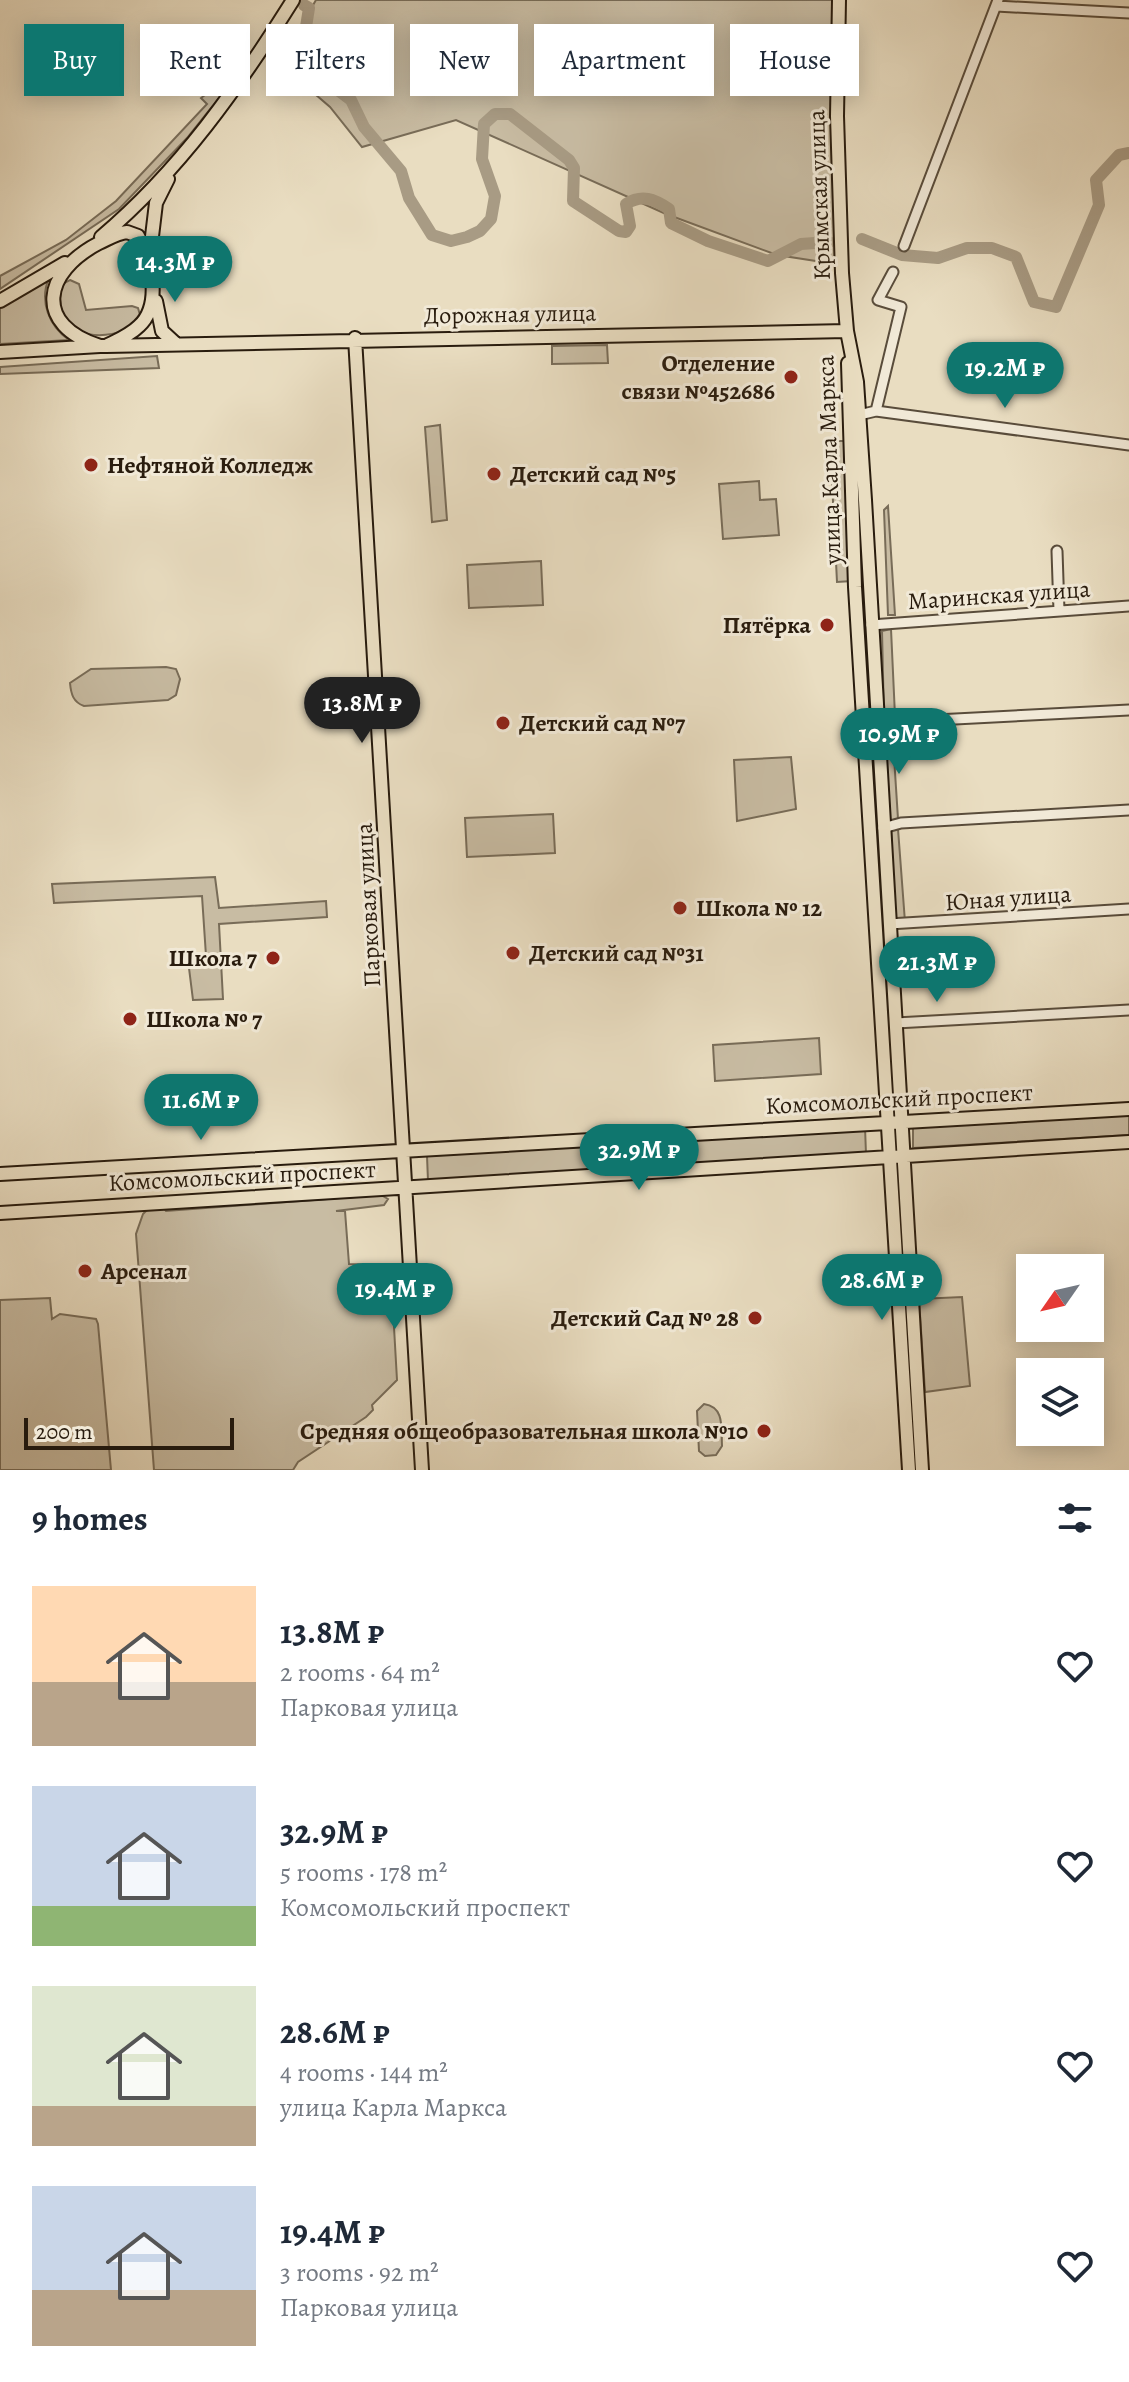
<!DOCTYPE html>
<html lang="en">
<head>
<meta charset="utf-8">
<style>
	body { margin:0; font-family:Alegreya,serif; background:#f2f2f3; color:#1f2937; height:100vh; display:flex; flex-direction:column; font-size:30px; white-space:nowrap }
	* { box-sizing:border-box; margin:0 }
	p { font-size:26px; color:#747a83 }
	.icon { flex:none; width:44px; height:44px; fill:none; stroke:currentColor; stroke-width:2; stroke-linecap:round; stroke-linejoin:round }
	.map { position:relative; height:1470px; overflow:hidden }
	.panel { display:flex; flex-direction:column; background:#fff; flex:1 }
	.panel>* { flex:none }
	.top-card { position:absolute; left:24px; top:24px; width:1082px; height:72px; display:flex; gap:16px }
	.needle { width:52px; rotate:236deg }
	.tools { position:absolute; left:1016px; top:1254px; display:grid; gap:16px }
	.tools a { display:grid; place-items:center; width:88px; height:88px; border-radius:0px; background:#fff; box-shadow:0 4px 20px #0003; font-size:40px }
	.scale { position:absolute; left:24px; bottom:20px; width:210px; box-sizing:border-box; padding-left:8px; border:4px solid #291c0e; border-top:0; font-size:22px; line-height:28px; white-space:nowrap; color:#291c0e; -webkit-text-stroke:6px #f1e9d7; paint-order:stroke }
	.price { position:absolute; translate:-50% -68px; padding:0 18px; border-radius:28px; background:#0f766e; color:#fff; font-size:26px; line-height:52px; filter:drop-shadow(0 2px 4px #0008) }
	.price::after { content:''; position:absolute; left:50%; top:48px; width:24px; height:18px; margin-left:-12px; background:inherit; clip-path:polygon(0 0,100% 0,50% 100%) }
	.price.on { background:#222; color:#fff }
	ul { padding:0; list-style:none }
	li { display:flex; align-items:center; gap:24px; height:200px; padding:0 32px }
	li span { display:grid; place-items:center; flex:none; width:224px; height:160px; border-radius:0px; color:#555 }
	li>.icon { margin-inline-start:auto }
	span .icon { width:96px; height:96px; fill:#fffc; stroke-width:1 }
	li b { font-size:34px }
	h2 { display:flex; justify-content:space-between; align-items:center; height:96px; padding:0 32px; font-size:34px }
	.tag { padding:0 28px; border-radius:0px; background:#fff; box-shadow:0 4px 20px #0003; font-size:28px; line-height:72px }
	.tag.on { background:#0f766e; color:#fff }
	.map>svg:first-child { display:block }
	.green { fill:#c8bca3; stroke:#786c58; stroke-width:2 }
	.lines { fill:none; stroke-linecap:round; stroke-linejoin:round }
	.river { stroke:#a89b84; stroke-width:12 }
	.minor-casing { stroke:#594c3b; stroke-width:13 }
	.major-casing { stroke:#291c0e; stroke-width:16 }
	.minor { stroke:#f1e9d7; stroke-width:9 }
	.major { stroke:#e9ddc1; stroke-width:12 }
	.poi-dot { fill:#8f2418; stroke:#f1e9d7; stroke-width:3 }
	.labels { text-anchor:middle; stroke-width:6; stroke-linejoin:round; paint-order:stroke }
	.street-label { font-size:24px; fill:#291c0e; stroke:#f1e9d7 }
	.poi-label { font-size:24px; font-weight:bold; fill:#291c0e; stroke:#f1e9d7; text-anchor:start }
</style>
</head>
<body>
<div class="map">
<svg width="1129" height="1470" viewBox="0 0 1129 1470">
	<rect width="100%" height="100%" fill="#e9ddc1"/>
	<filter id="stains"><feTurbulence type="fractalNoise" baseFrequency=".0025" numOctaves="4"/><feColorMatrix values="0 0 0 0 .2 0 0 0 0 .09 0 0 0 0 .02 0 0 0 .5 -.17"/></filter>
	<radialGradient id="worn" r=".72"><stop offset=".6" stop-color="#630" stop-opacity="0"/><stop offset="1" stop-color="#630" stop-opacity=".3"/></radialGradient>
	<!-- green -->
	<path class="green" d="M316,0H834L842,265L777,255L666,214L456,120L362,147L330,107L279,63Z
		M230,76L234,79L187,138L119,209L0,289V276L66,240L116,201L207,104L201,98Z
		M49,278C39,301 49,326 69,340L0,344V307Z
		M70,280L79,284L86,310L132,306L138,308L140,315L135,325C97,347 50,333 62,284Z
		M607,345L608,363L552,364V346Z
		M157,356L159,368L0,374V367Z
		M440,425L447,520L432,522L425,427Z
		M830,441H844L852,581L837,582Z
		M759,481L760,500L776,499L779,535L723,539L719,484Z
		M888,506L895,615H888L884,510Z
		M541,561L543,605L469,608L467,565Z
		M891,629L895,716L884,718L882,631Z
		M166,667L176,669L180,679L176,695L168,700L84,706C73,702 71,694 70,683L91,669Z
		M892,728L897,731L893,741L898,819L890,821L885,729Z
		M791,757L796,809L737,821L734,760Z
		M553,814L555,853L467,857L465,818Z
		M891,829H898L905,922L895,923Z
		M215,877L219,908L326,901L327,917L219,924L223,999L193,1000L188,960L206,956L202,896L54,903L52,884Z
		M819,1038L821,1074L715,1081L713,1045Z
		M1129,1114V1135L913,1148V1127Z
		M865,1127L866,1154L428,1181L427,1156Z
		M381,1195L388,1199L384,1205L336,1211H345L349,1264L383,1265L387,1273L385,1292H392L397,1380L372,1405L373,1410L366,1417L298,1462L293,1470H154L136,1234L143,1214L150,1207H163L166,1211Z
		M962,1297L970,1386L925,1392L919,1299Z
		M50,1298L52,1319L60,1314L96,1319L98,1324L111,1470H0V1300Z
		M704,1404C725,1407 721,1428 722,1446L716,1455L705,1456L699,1451L697,1411Z"/>
	<g class="lines">
		<!-- river -->
		<path class="river" d="M304,5L309,8L302,52L310,69L351,100L364,127L401,171L409,198L432,235L451,241L467,237L480,231L491,219L495,196L482,159L484,124L495,114H510L569,160L574,168L573,201L619,231L626,232L630,226L626,204C642,194 654,199 669,209L671,223L708,241L768,261L801,244L829,242
			M862,239L902,255L938,258L967,248H992L1016,257L1034,302L1056,307L1099,205L1096,180L1119,155L1129,153"/>
		<defs>
			<path id="minor" d="M996,6L1129,13
				M904,246L998,0
				M876,411L901,307L878,300L893,272
				M859,415L876,411L1129,445
				M1057,551L1059,611
				M871,625L1129,606
				M878,723L1129,710
				M883,828L901,823L1129,810
				M889,924L1129,909
				M896,1023L1129,1010"/>
			<path id="major" d="M839,0L837,116L842,273L847,331L857,382L865,500L922,1470
				M101,237C180,170 238,88 293,0
				M150,253L156,203L168,179
				M0,301L65,263
				M156,301L162,331L175,343
				M355,338L422,1470
				M106,346L847,331
				M0,352L100,346H106C118,340 130,335 139,326C162,305 152,260 138,236L127,232C117,233 108,239 99,243C43,272 33,325 100,346
				M848,363L855,587L909,1470
				M0,1174L1129,1109
				M0,1213L1129,1142"/>
		</defs>
		<!-- minor casing -->
		<use href="#minor" class="minor-casing"/>
		<!-- major casing -->
		<use href="#major" class="major-casing"/>
		<!-- minor -->
		<use href="#minor" class="minor"/>
		<!-- major -->
		<use href="#major" class="major"/>
	</g>
	<!-- markers -->
	<g class="poi-dot">
		<circle cx="791" cy="377" r="8"/>
		<circle cx="91" cy="465" r="8"/>
		<circle cx="494" cy="474" r="8"/>
		<circle cx="827" cy="625" r="8"/>
		<circle cx="503" cy="723" r="8"/>
		<circle cx="680" cy="908" r="8"/>
		<circle cx="513" cy="953" r="8"/>
		<circle cx="273" cy="958" r="8"/>
		<circle cx="130" cy="1019" r="8"/>
		<circle cx="85" cy="1271" r="8"/>
		<circle cx="755" cy="1318" r="8"/>
		<circle cx="764" cy="1431" r="8"/>
	</g>
	<g class="labels">
		<!-- street labels -->
		<g class="street-label">
			<text transform="translate(819 195) rotate(-92)" y="8">Крымская улица</text>
			<text transform="translate(510 314) rotate(-1)" y="8">Дорожная улица</text>
			<text transform="translate(829 460) rotate(-92)" y="8">улица Карла Маркса</text>
			<text transform="translate(999 595) rotate(-4)" y="8">Маринская улица</text>
			<text transform="translate(1008 898) rotate(-4)" y="8">Юная улица</text>
			<text transform="translate(368 905) rotate(-93)" y="8">Парковая улица</text>
			<text transform="translate(899 1099) rotate(-3)" y="8">Комсомольский проспект</text>
			<text transform="translate(242 1176) rotate(-3)" y="8">Комсомольский проспект</text>
		</g>
		<!-- poi labels -->
		<g class="poi-label">
			<text x="775" y="371" text-anchor="end">Отделение<tspan x="775" dy="28">связи №452686</tspan></text>
			<text x="107" y="473">Нефтяной Колледж</text>
			<text x="510" y="482">Детский сад №5</text>
			<text x="811" y="633" text-anchor="end">Пятёрка</text>
			<text x="519" y="731">Детский сад №7</text>
			<text x="696" y="916">Школа № 12</text>
			<text x="529" y="961">Детский сад №31</text>
			<text x="257" y="966" text-anchor="end">Школа 7</text>
			<text x="146" y="1027">Школа № 7</text>
			<text x="101" y="1279">Арсенал</text>
			<text x="739" y="1326" text-anchor="end">Детский Сад № 28</text>
			<text x="748" y="1439" text-anchor="end">Средняя общеобразовательная школа №10</text>
		</g>
	</g>
	<rect width="100%" height="100%" filter="url(#stains)"/>
	<rect width="100%" height="100%" fill="url(#worn)"/>
</svg>
<div class="tools">
<a><svg class="needle" viewBox="-14 -14 28 28"><path d="M0-13l5 13h-10z" fill="#e53935"/><path d="M0 13l5-13h-10z" fill="#747a83"/></svg></a>
<a><svg class="icon" aria-label="layers" viewBox="0 0 24 24"><path d="M12 4l9 5-9 5-9-5zM3 14l9 5 9-5"/></svg></a>
</div>
<div class="scale">200 m</div>
<b class="price" style="left:175px;top:304px">14.3M ₽</b>
<b class="price" style="left:1005px;top:410px">19.2M ₽</b>
<b class="price on" style="left:362px;top:745px">13.8M ₽</b>
<b class="price" style="left:899px;top:776px">10.9M ₽</b>
<b class="price" style="left:937px;top:1004px">21.3M ₽</b>
<b class="price" style="left:201px;top:1142px">11.6M ₽</b>
<b class="price" style="left:639px;top:1192px">32.9M ₽</b>
<b class="price" style="left:882px;top:1322px">28.6M ₽</b>
<b class="price" style="left:395px;top:1331px">19.4M ₽</b>
<div class="top-card">
<a class="tag on">Buy</a>
<a class="tag">Rent</a>
<a class="tag">Filters</a>
<a class="tag">New</a>
<a class="tag">Apartment</a>
<a class="tag">House</a>
</div>
</div>
<section class="panel">
<h2>9 homes<svg class="icon" aria-label="filters" viewBox="0 0 24 24"><path d="M4 7h16M4 17h16"/><circle cx="9" cy="7" r="2"/><circle cx="15" cy="17" r="2"/></svg></h2>
<ul>
<li><span style="background:linear-gradient(#ffd9b3 60%,#b9a48a 0)"><svg class="icon" aria-label="home" viewBox="0 0 24 24"><path d="M3 11l9-7 9 7M6 9v11h12V9"/></svg></span><div><b>13.8M ₽</b><p>2 rooms · 64 m²</p><p>Парковая улица</p></div><svg class="icon" aria-label="heart" viewBox="0 0 24 24"><path d="M12 20l-8-8c-3-5 5-10 8-4 3-6 11-1 8 4z"/></svg></li>
<li><span style="background:linear-gradient(#c9d6e8 75%,#8fb573 0)"><svg class="icon" aria-label="home" viewBox="0 0 24 24"><path d="M3 11l9-7 9 7M6 9v11h12V9"/></svg></span><div><b>32.9M ₽</b><p>5 rooms · 178 m²</p><p>Комсомольский проспект</p></div><svg class="icon" aria-label="heart" viewBox="0 0 24 24"><path d="M12 20l-8-8c-3-5 5-10 8-4 3-6 11-1 8 4z"/></svg></li>
<li><span style="background:linear-gradient(#dfe7d0 75%,#b9a48a 0)"><svg class="icon" aria-label="home" viewBox="0 0 24 24"><path d="M3 11l9-7 9 7M6 9v11h12V9"/></svg></span><div><b>28.6M ₽</b><p>4 rooms · 144 m²</p><p>улица Карла Маркса</p></div><svg class="icon" aria-label="heart" viewBox="0 0 24 24"><path d="M12 20l-8-8c-3-5 5-10 8-4 3-6 11-1 8 4z"/></svg></li>
<li><span style="background:linear-gradient(#c9d6e8 65%,#b9a48a 0)"><svg class="icon" aria-label="home" viewBox="0 0 24 24"><path d="M3 11l9-7 9 7M6 9v11h12V9"/></svg></span><div><b>19.4M ₽</b><p>3 rooms · 92 m²</p><p>Парковая улица</p></div><svg class="icon" aria-label="heart" viewBox="0 0 24 24"><path d="M12 20l-8-8c-3-5 5-10 8-4 3-6 11-1 8 4z"/></svg></li>
</ul>
</section>
</body>
</html>
